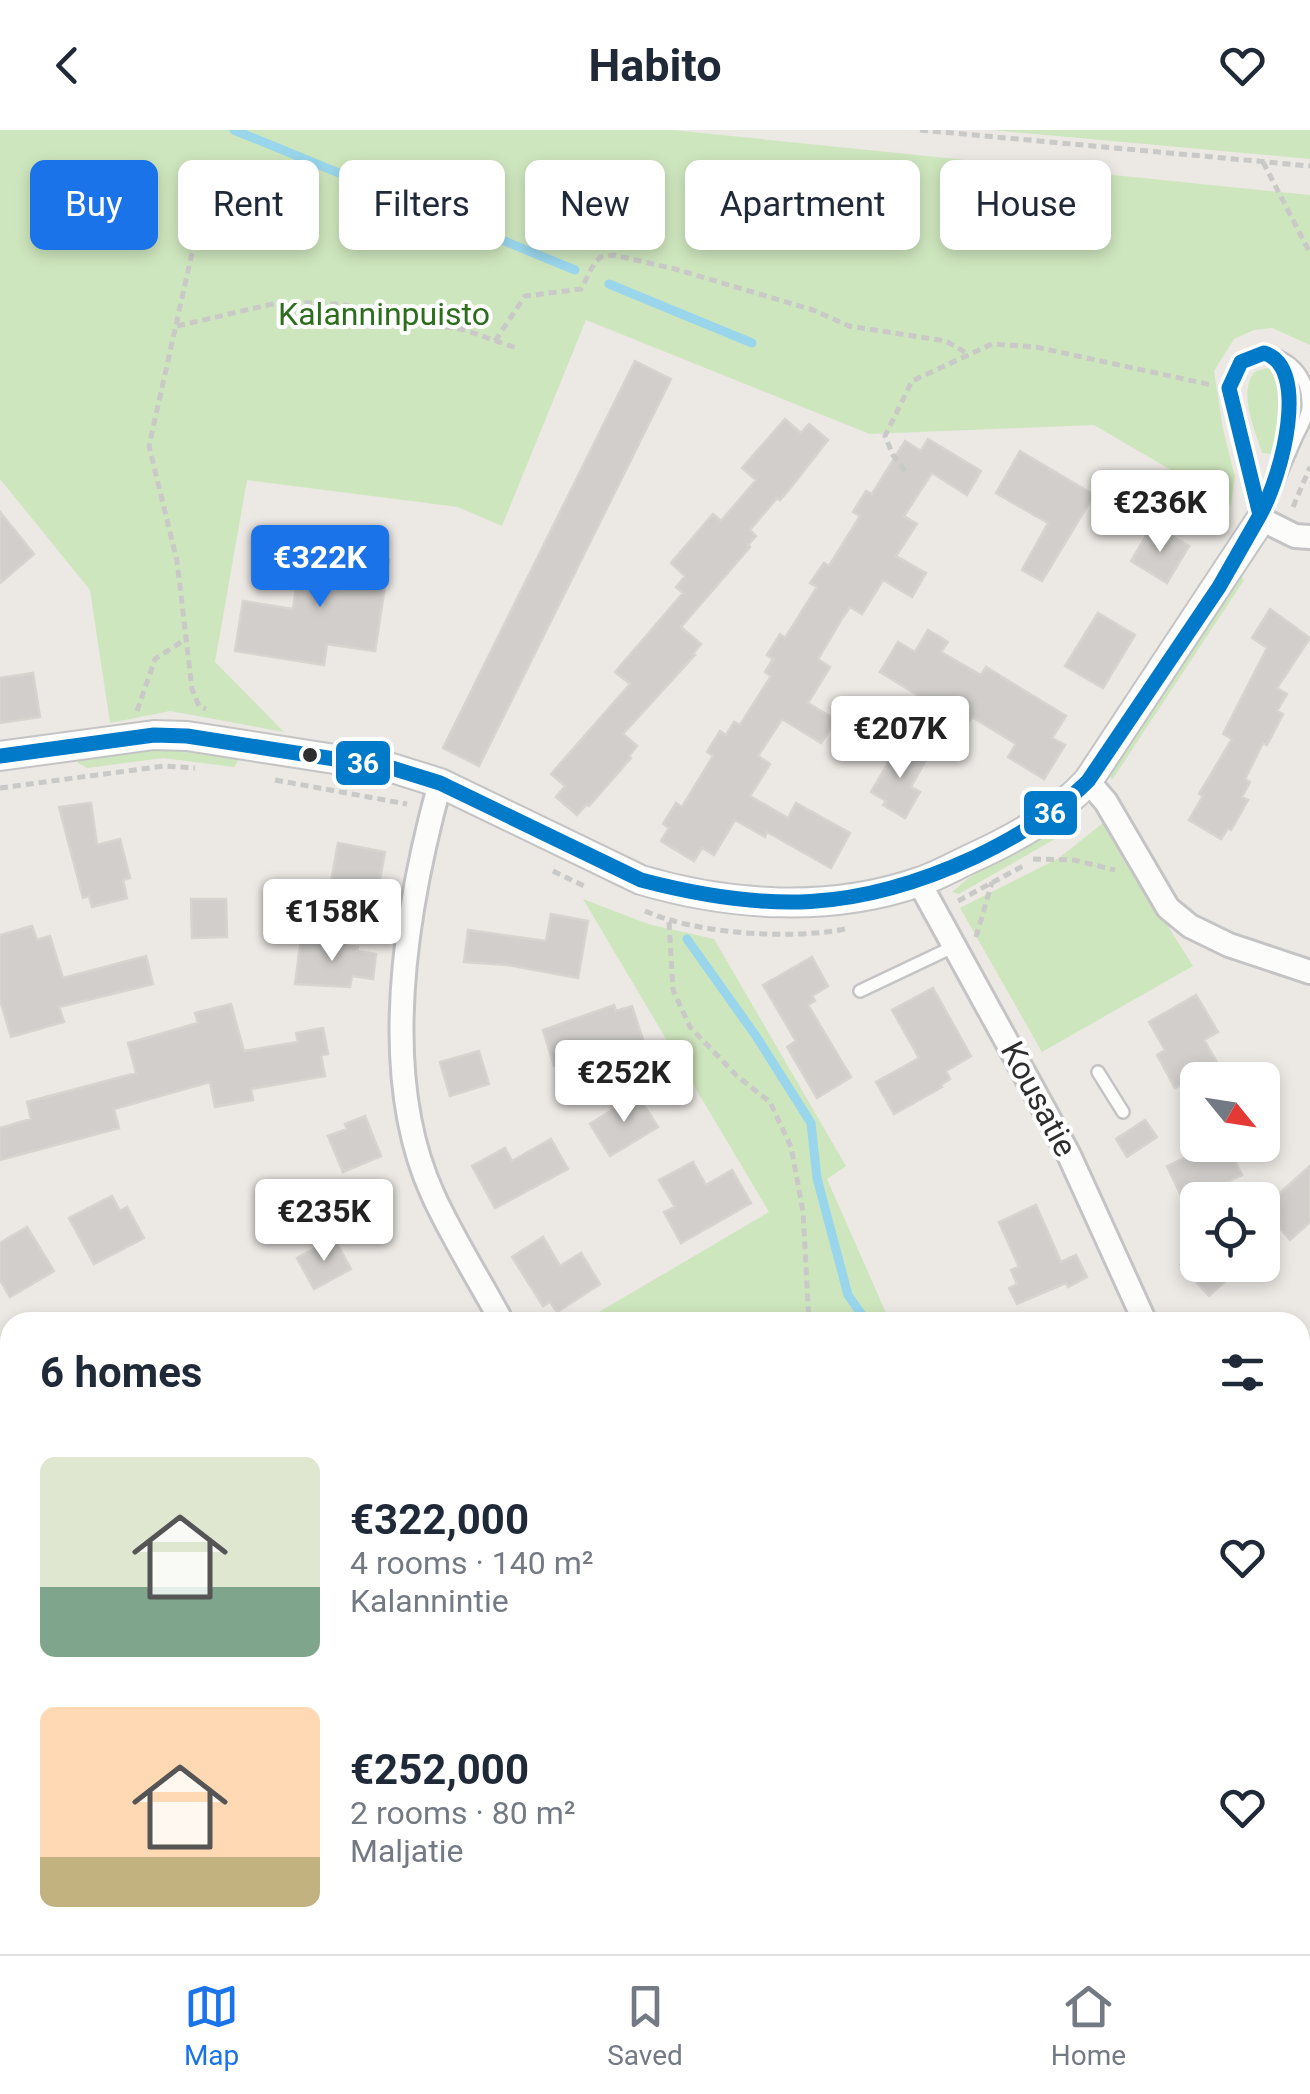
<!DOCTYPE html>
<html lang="en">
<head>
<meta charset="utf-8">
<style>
	body { margin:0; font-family:Roboto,sans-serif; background:#f6f6f7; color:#1f2937; height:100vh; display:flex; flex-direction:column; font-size:38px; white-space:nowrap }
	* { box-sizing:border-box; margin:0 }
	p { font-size:32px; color:#747a83 }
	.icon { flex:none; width:55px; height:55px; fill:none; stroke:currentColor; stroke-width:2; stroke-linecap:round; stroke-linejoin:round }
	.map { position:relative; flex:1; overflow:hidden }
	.drawer { position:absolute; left:0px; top:1182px; width:1310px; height:642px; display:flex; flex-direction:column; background:#fff; border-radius:30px 30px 0 0; box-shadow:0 5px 15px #0003 }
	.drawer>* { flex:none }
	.banner { position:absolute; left:30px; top:30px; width:1250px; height:90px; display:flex; gap:20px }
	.needle { width:65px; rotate:120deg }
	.controls { position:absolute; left:1180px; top:932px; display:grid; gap:20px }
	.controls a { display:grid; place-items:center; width:100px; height:100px; border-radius:15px; background:#fff; box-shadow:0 5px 15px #0003; font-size:50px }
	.price { position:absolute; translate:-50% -85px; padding:0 22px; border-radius:10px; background:#fff; color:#222; font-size:32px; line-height:65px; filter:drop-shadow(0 2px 5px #0008) }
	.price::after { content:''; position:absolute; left:50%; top:60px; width:30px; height:22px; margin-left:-15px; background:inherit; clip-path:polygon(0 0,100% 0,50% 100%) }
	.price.current { background:#1a73e8; color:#fff }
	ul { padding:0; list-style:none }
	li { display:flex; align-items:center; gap:30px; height:250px; padding:0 40px }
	li span { display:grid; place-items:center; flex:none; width:280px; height:200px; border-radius:15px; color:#555 }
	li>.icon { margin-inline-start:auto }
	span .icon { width:120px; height:120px; fill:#fffc; stroke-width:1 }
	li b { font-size:42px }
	h2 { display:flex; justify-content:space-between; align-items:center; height:120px; padding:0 40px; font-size:42px }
	.pill { padding:0 35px; border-radius:15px; background:#fff; box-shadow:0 5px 15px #0003; font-size:35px; line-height:90px }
	.pill.current { background:#1a73e8; color:#fff }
	header { display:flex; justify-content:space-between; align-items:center; height:130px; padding:0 40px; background:#fff; font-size:45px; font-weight:700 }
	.dock { display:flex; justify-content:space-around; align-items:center; height:140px; border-top:2px solid #e0e1e3; background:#fff; font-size:28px; color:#747a83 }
	.dock a { display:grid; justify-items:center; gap:5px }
	.dock .current { color:#1a73e8 }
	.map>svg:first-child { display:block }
	.green { fill:#cee6be }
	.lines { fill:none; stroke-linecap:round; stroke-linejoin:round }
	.stream { stroke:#99d6ec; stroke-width:9 }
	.building { fill:#d1cecb; stroke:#d7d4d0; stroke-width:2.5 }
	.service-casing { stroke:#c5c4c5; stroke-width:16 }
	.minor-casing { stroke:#c5c4c5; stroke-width:28 }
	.tertiary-casing { stroke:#c5c4c5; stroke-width:32 }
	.path { stroke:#c9c9c8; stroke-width:5; stroke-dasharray:8 5; stroke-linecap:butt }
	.service { stroke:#fcfcfb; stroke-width:11 }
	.minor { stroke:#fcfcfb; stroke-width:22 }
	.tertiary { stroke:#fcfcfb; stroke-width:28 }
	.bus-1-casing { stroke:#fff; stroke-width:22 }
	.bus-1 { stroke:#007ac9; stroke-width:15 }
	.bus-dot { fill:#2e2e2e; stroke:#fff; stroke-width:4 }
	.labels { text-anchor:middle; stroke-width:8; stroke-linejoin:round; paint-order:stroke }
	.park-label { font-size:32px; fill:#2c6e1b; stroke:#fff }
	.street-label { font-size:32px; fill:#2e2e2e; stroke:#fff }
	.line-badge { stroke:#fff; stroke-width:4 }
	.badge-label { font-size:28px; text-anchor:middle; font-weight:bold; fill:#fff }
</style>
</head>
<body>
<header><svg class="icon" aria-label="back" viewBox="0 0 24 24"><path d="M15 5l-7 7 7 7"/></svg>Habito<svg class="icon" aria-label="heart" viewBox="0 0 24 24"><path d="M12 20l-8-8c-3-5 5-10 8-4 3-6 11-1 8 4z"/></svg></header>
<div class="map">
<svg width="1310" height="1824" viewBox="0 0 1310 1824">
	<rect width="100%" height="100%" fill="#ece8e4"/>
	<!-- green -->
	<path class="green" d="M0,0H672L1310,65V215L1272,198L1254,200L1234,209L1214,241L1223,299L1235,347L1231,375L1094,295L870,304L586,190L502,396L458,377L247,350L215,532L284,602L170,581L110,593L90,460L0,349Z
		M991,0H1310V29Z
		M1267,238C1308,246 1288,300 1271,324L1262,323C1255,299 1238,265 1254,242Z
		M1237,442L1244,450L1112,650L1108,642Z
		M162,619L240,628L234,637L163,628L87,638L78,633L77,628Z
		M1103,693L1193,836L1042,922L960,778L1059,728Z
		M1050,701L1055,709L959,764L952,762L970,747Z
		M583,769L648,794L714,809L846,1036L827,1049L890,1192H582L769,1082Z
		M10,1491V1815H129L128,1824H0V1496Z
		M1310,1785V1824H722L715,1815H1300V1789Z"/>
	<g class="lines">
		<!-- stream -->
		<path class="stream" d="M234,0L575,140
			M609,154L752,213
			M687,809L756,906L811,993L817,1048L848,1165L867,1192
			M1032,1815L1034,1819"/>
	</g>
	<!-- building -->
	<path class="building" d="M635,231L671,249L479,636L443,618Z
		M785,289L801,303L809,294L828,310L792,356L780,370L777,368L750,400L756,406L748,415L750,417L681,497L701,514L693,524L695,525L623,604L637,616L629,626L631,628L589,676L587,674L577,685L556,667L565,656L551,644L630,554L615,542L683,463L676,457L685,446L671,433L713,384L721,391L756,350L742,338Z
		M928,309L981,341L967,365L932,343L904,386L917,394L896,426L926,443L912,467L883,450L862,484L850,477L841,490L818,529L830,537L808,573L836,590L821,613L782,589L758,626L770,634L750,666L788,688L796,673L850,703L831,738L767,702L765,707L735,690L714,725L702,718L694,731L661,711L669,698L663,694L676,673L682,677L713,626L707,622L720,601L726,605L734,592L740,595L771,546L765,542L773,529L767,525L780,504L785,508L817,457L810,453L824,433L829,436L852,399L860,386L853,382L866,361L872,364L905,311L921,321Z
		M1020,321L1094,365L1042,451L1022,440L1048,393L996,363Z
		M0,382L34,424L0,453Z
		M1150,399L1168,410L1170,405L1189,416L1167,453L1131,431Z
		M302,417L389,430L375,521L327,514L324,535L235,521L243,471L293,479Z
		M1270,479L1310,508L1277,558L1287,564L1277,581L1283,584L1267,615L1263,613L1245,649L1250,652L1242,667L1248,670L1231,700L1228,698L1221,709L1189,690L1203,666L1199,664L1232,609L1223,604L1267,518L1252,508Z
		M1098,483L1135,505L1103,558L1065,536Z
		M928,500L948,512L941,522L981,545L986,537L1066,586L1052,608L1065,615L1044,649L1008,627L1016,614L972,587L967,595L880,542L898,512L915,522Z
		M33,543L40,587L0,593V548Z
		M899,614L926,630L911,657L920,662L905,688L883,675L886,671L871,662Z
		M91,673L97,715L120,709L130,748L123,750L127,768L92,777L89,766L83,768L59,677Z
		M338,713L385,722L378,760L331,752Z
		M191,769H226L227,807L192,808Z
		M551,784L588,791L578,848L508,835L464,832L468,800L546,811Z
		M32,796L37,810L50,806L63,848L146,826L153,854L59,877L64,892L11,907L0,870V805Z
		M301,809L358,817L357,821L376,824L373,849L352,846L350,857L295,854Z
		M812,827L828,856L812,866L815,871L808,875L851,947L817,968L787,917L796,911L763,855Z
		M933,858L971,926L946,941L950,949L941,955L942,957L894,984L876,952L919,928L892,880Z
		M1196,865L1218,902L1204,910L1218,934L1175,958L1157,925L1165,920L1149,892Z
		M231,874L244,921L298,912L296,903L323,898L328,924L321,925L325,946L251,959L253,970L215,977L210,952L114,979L119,998L0,1030V998L31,989L27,972L136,943L128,913L198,893L195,883Z
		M614,875L616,881L632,876L643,910L627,915L630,926L572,942L569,931L554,936L543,900Z
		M479,921L489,954L450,966L440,932Z
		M637,964L658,997L610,1026L590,994Z
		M365,986L381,1026L343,1042L328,1006L347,999L345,994Z
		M1145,990L1157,1007L1127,1027L1116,1009Z
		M551,1009L568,1039L495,1078L472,1036L505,1018L512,1031Z
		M1213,1015H1227L1242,1045L1184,1072L1167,1036Z
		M693,1032L706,1055L732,1040L751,1073L681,1113L664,1082L675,1077L659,1050Z
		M1310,1036V1092L1290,1110L1263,1078Z
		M112,1066L120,1081L127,1077L144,1108L94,1134L69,1088Z
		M1036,1075L1061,1132L1076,1125L1087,1147L1068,1157L1066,1153L1017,1174L1009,1158L1017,1154L1011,1140L1019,1137L999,1092Z
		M27,1097L54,1141L10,1167L0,1150V1113Z
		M543,1107L560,1136L581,1123L600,1154L557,1182L550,1172L543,1176L512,1127Z
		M334,1108L351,1139L314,1159L297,1128Z
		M1181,1135H1243L1209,1166Z"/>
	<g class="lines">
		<defs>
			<path id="service" d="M1256,223C1288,223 1310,244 1308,278C1307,288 1300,299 1296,308C1284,335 1273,362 1261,389L1229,258C1233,240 1238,229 1256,223Z
				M860,861L955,816
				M1098,942L1123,982
				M253,1824L256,1815
				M567,1824L576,1815"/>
			<path id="minor" d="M1261,389L1295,406L1310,407
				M1088,651L1106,672L1168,778L1190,796L1229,815L1310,842
				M440,653C406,777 377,943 433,1065C452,1107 480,1151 502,1192
				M919,752L1069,1025L1145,1192
				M0,1292L10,1309
				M1300,1423L1310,1432"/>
			<path id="tertiary" d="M0,626L154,605L187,606L392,638L440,653L641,750C730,776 829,783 919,752C938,746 956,735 974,727C1015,708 1057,685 1088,651L1261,389"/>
		</defs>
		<!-- service casing -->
		<use href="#service" class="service-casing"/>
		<!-- minor casing -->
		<use href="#minor" class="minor-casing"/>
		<!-- tertiary casing -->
		<use href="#tertiary" class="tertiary-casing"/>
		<!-- path -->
		<path class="path" d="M920,0L1310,36
			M1263,32L1310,123
			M192,123L149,316L177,431L192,559L199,576L206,579
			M177,196L281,172L341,174L416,192L465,200L516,218
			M495,211L525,166L581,159L595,132L601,127L614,125L675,139L813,180L849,196L946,211L968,224
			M905,341L893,325L885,306L912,251L992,214L1036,217L1212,255
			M1293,377L1310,337
			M137,581L155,529L186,509
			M275,650L407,674
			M0,658L164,636L195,638
			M1033,729L1074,730L1115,740
			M553,741L588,758
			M958,771L1023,736
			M645,781C697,804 789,810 845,799
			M669,792L673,860L690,897L737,946L770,972L791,1017L803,1081L809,1192
			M976,807L992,752
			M0,1694L10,1649
			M988,1815L992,1824
			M1060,1824L1081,1815
			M1289,1824L1310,1817"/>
		<!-- service -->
		<use href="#service" class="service"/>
		<!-- minor -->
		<use href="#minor" class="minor"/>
		<!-- tertiary -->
		<use href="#tertiary" class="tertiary"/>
		<defs>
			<path id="bus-1" d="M1264,223C1310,236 1283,343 1260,385L1229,258L1241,232Z
				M0,626L154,605L187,606L392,638L440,653L641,750C767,783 856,782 975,727C1017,707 1055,684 1088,651L1219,457L1260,385"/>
		</defs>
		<!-- bus-1 casing -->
		<use href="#bus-1" class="bus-1-casing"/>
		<!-- bus-1 -->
		<use href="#bus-1" class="bus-1"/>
	</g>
	<!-- markers -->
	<circle class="bus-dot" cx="310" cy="625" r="9"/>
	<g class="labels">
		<!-- park labels -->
		<g class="park-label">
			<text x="384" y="195">Kalanninpuisto</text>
		</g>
		<!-- street labels -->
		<g class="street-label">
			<text transform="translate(1039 969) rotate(62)" y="11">Kousatie</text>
		</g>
	</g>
	<g class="line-badge">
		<rect x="334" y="609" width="58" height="48" rx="10" fill="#007ac9"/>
		<rect x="1022" y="659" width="57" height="48" rx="10" fill="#007ac9"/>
	</g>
	<g class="badge-label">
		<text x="363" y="643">36</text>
		<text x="1050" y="693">36</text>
	</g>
</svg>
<div class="controls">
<a><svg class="needle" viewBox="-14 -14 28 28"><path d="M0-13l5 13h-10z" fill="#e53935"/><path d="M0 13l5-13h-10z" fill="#747a83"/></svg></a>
<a><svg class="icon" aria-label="locate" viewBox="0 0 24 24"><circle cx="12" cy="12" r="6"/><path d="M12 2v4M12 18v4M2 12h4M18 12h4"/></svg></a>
</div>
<b class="price" style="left:1160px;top:425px">€236K</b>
<b class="price current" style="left:320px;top:480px">€322K</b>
<b class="price" style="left:900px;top:651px">€207K</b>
<b class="price" style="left:332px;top:834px">€158K</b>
<b class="price" style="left:624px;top:995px">€252K</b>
<b class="price" style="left:324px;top:1134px">€235K</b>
<div class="banner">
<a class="pill current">Buy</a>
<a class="pill">Rent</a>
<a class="pill">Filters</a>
<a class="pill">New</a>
<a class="pill">Apartment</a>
<a class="pill">House</a>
</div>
<section class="drawer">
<h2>6 homes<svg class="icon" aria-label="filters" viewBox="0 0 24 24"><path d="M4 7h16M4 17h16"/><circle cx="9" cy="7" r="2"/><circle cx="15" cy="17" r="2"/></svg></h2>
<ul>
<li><span style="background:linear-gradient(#dfe7d0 65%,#7fa58c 0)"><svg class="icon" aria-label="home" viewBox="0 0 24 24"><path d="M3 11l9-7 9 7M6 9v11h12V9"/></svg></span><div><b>€322,000</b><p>4 rooms · 140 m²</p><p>Kalannintie</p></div><svg class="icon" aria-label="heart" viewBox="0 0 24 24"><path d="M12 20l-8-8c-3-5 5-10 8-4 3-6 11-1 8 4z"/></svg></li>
<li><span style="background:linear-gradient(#ffd9b3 75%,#c2b280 0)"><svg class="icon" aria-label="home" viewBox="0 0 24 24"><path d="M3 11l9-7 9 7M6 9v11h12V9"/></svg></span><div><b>€252,000</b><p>2 rooms · 80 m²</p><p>Maljatie</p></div><svg class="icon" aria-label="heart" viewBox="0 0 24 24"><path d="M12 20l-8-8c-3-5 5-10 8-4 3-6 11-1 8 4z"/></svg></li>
</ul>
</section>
</div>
<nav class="dock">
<a class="current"><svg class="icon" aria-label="map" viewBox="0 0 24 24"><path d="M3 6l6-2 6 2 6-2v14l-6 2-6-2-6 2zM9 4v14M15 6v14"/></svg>Map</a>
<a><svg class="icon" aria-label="saved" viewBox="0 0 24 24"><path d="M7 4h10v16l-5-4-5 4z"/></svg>Saved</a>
<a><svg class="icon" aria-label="home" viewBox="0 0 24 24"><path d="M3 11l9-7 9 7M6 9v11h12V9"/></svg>Home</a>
</nav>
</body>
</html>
